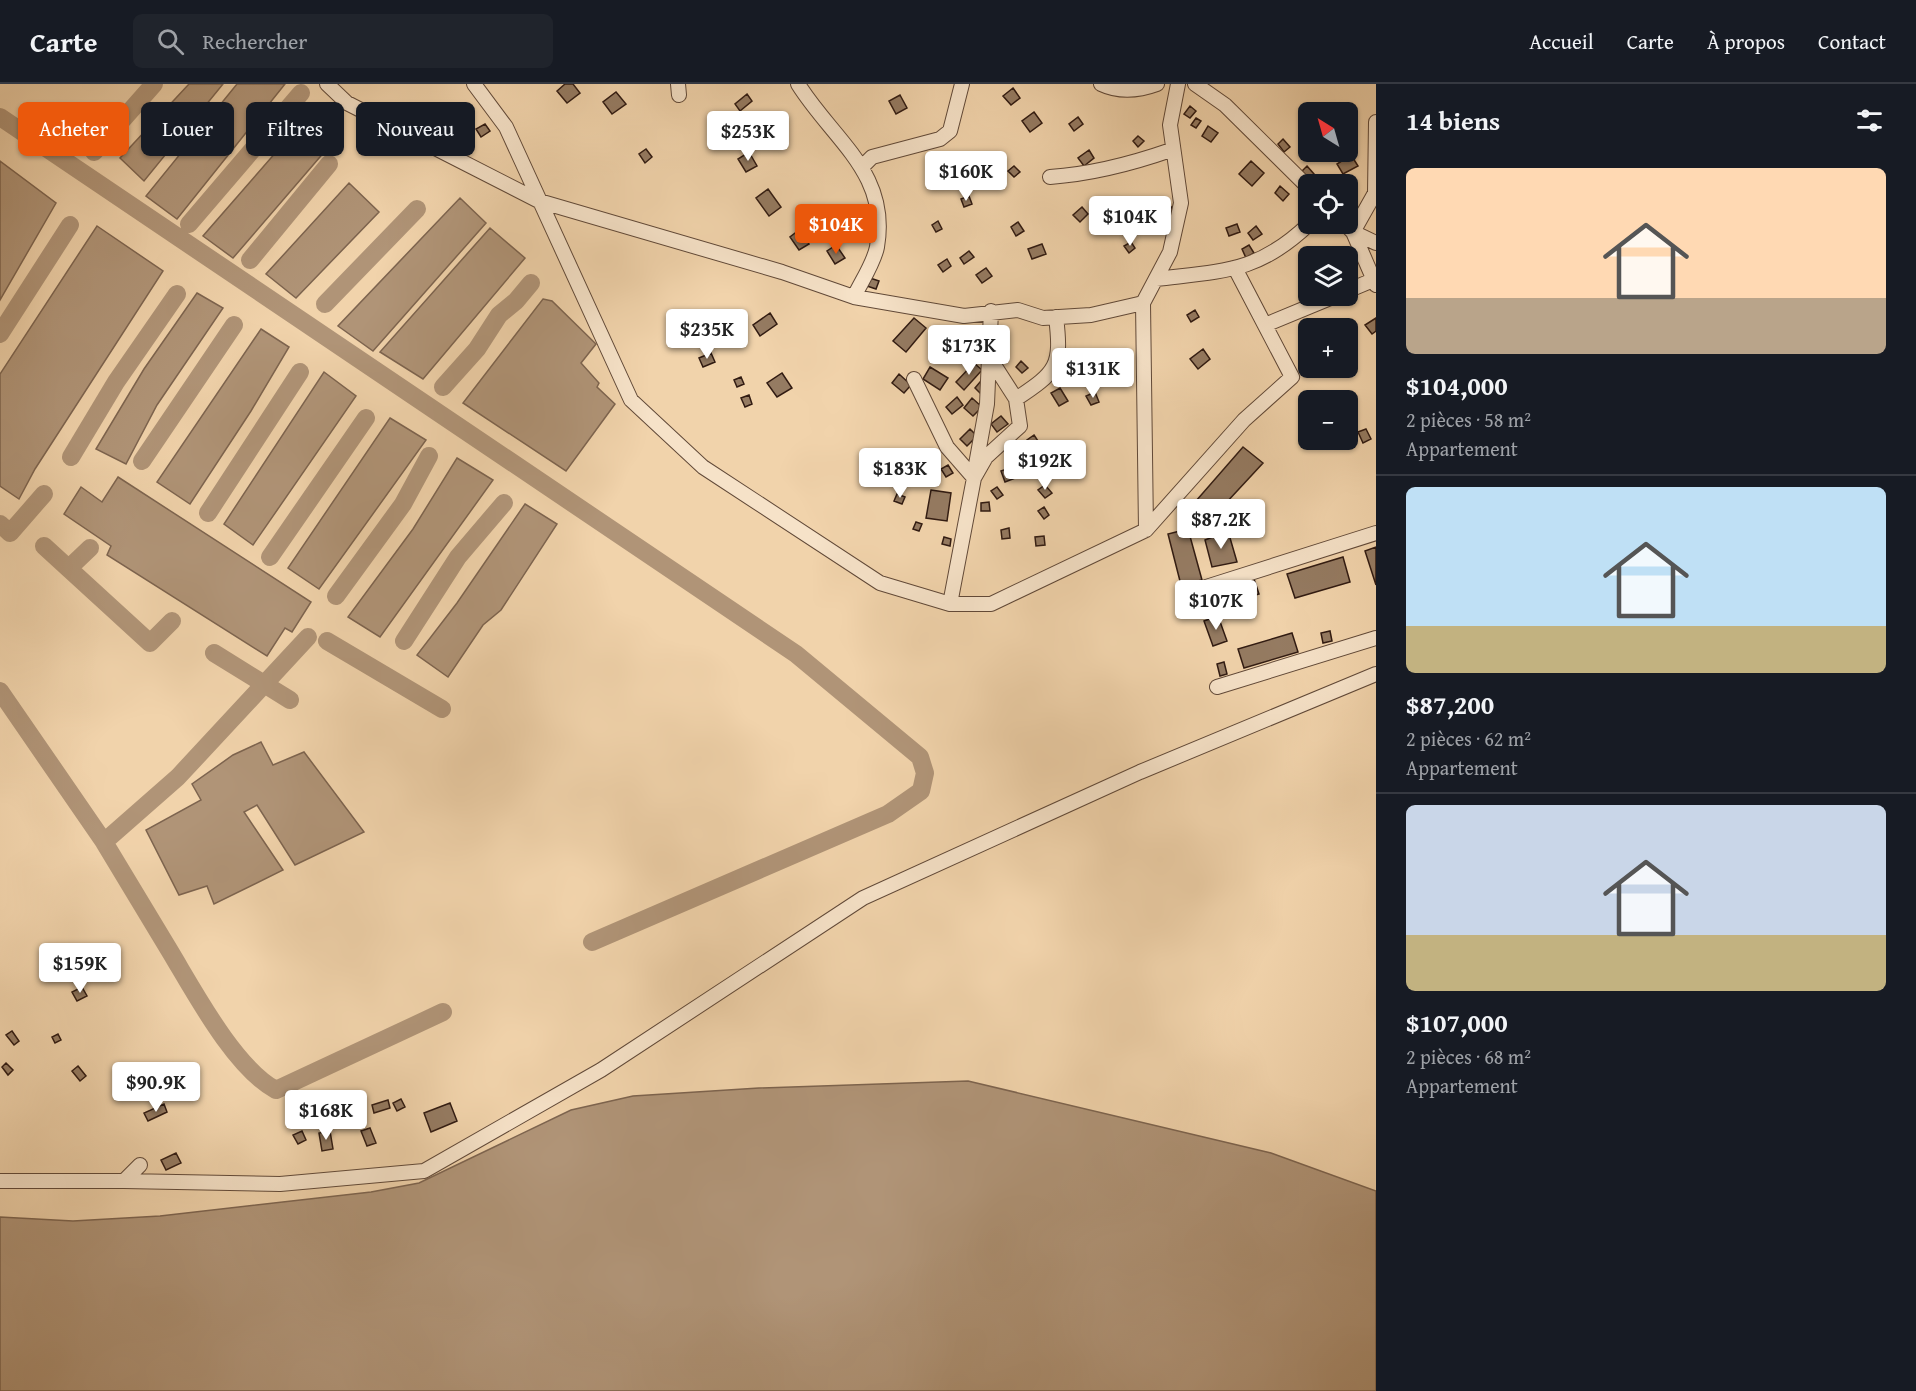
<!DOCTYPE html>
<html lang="fr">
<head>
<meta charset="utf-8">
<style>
	body { margin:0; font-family:"Gentium Book Plus",serif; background:#20242c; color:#f1f3f6; height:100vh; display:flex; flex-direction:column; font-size:22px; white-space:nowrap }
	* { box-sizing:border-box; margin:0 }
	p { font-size:20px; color:#9ea1a6 }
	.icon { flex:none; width:33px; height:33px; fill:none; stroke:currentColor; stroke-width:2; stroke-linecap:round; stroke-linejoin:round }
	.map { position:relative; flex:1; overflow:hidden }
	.sheet { display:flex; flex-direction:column; background:#171b24; width:540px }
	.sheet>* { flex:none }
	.top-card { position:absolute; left:18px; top:18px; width:570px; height:54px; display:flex; gap:12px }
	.needle { width:39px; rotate:323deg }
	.tools { position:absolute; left:1298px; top:18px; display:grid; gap:12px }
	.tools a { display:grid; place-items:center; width:60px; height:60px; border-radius:9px; background:#171b24; box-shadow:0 2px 4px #0004; font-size:30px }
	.price { position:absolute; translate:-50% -51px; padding:0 14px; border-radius:6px; background:#fff; color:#222; font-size:20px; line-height:39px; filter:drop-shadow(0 2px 3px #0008) }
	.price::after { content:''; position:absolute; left:50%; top:36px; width:18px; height:14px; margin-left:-9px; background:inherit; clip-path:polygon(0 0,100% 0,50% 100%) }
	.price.selected { background:#ea580c; color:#fff }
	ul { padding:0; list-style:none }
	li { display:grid; align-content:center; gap:12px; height:318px; padding:0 30px }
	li+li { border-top:2px solid #363941 }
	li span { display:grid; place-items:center; height:186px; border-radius:9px; color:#555 }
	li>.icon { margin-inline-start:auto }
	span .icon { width:108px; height:108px; fill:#fffc; stroke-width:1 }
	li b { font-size:26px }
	h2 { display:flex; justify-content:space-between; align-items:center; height:72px; padding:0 30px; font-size:26px }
	.pill { padding:0 21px; border-radius:9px; background:#171b24; box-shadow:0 2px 4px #0004; font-size:21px; line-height:54px }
	.pill.selected { background:#ea580c; color:#fff }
	header { display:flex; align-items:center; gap:36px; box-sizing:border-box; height:84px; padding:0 30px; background:#171b24; border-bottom:2px solid #363941 }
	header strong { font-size:28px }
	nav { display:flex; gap:33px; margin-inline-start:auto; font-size:21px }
	.search { width:420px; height:54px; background:#20242c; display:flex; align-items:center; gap:15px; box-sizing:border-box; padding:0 21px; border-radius:9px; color:#9ea1a6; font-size:22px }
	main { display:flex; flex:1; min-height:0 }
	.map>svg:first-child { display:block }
	.water { fill:#b09477; stroke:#7d644f; stroke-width:1.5 }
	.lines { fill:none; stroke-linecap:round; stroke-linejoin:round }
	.canal { stroke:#b09477; stroke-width:18 }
	.building { fill:#957b62; stroke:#311b12; stroke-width:1.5 }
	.minor-casing { stroke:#614938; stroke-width:16 }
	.minor { stroke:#f6e2c8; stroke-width:14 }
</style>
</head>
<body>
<header>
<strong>Carte</strong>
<div class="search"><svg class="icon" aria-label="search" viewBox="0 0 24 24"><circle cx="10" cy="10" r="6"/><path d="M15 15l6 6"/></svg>Rechercher</div>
<nav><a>Accueil</a><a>Carte</a><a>À propos</a><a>Contact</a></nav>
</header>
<main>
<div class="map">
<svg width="1376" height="1307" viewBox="0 0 1376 1307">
	<rect width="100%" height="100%" fill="#f1d3ab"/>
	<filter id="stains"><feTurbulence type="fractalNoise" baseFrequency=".00333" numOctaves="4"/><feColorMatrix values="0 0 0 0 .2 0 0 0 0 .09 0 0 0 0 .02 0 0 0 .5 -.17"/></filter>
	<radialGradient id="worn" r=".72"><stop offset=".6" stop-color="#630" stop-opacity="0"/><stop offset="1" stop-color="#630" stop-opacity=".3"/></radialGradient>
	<!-- water -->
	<path class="water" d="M189,0H223L144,97L120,74Z
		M237,0H285L177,135L146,112Z
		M311,28L338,52L233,174L203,152Z
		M0,77L56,119L0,216Z
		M349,99L379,128L296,214L266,190Z
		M460,114L486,139L373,267L338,242Z
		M97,142L163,187L35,385L19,415L0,402V290Z
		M490,144L525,174L423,295L380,268Z
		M197,209L223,224L157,321L126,380L96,365L144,285Z
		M543,215L552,217L596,260L581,279L599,299L597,303L615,320L566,387L463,319Z
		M261,245L289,263L251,327L190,420L157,398Z
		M324,288L356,312L253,461L224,440Z
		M390,334L426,356L319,505L288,484Z
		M457,374L493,396L380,553L348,533L413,445Z
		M118,393L311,518L292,548L285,544L267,572L107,471L111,462L64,430L81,403L102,418Z
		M525,420L557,440L501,526L483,541L448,593L417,571L457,519Z
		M261,658L273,681L304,668L364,748L295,781L257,721L244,728L283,786L214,820L207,802L179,811L146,746L201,716L192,700L233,671Z
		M968,997L1271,1069L1376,1107V1307H0V1133L73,1137L160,1132L371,1108L419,1099L571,1026L633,1012L759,1004Z"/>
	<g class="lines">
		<!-- canal -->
		<path class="canal" d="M0,33L796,570L920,673L925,689L921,707L888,730L592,858
			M94,68L154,0
			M189,140L301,9
			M250,176L329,80
			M325,220L417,125
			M0,250L70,141
			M443,303L477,265L499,231L516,217L531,199
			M71,373L116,298L177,210
			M142,377L234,241
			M208,429L300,288
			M0,440L10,449L44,410
			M44,462L150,559L172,537
			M270,473L366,334
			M69,484L90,464
			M336,512L403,420L429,372
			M327,557L442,625
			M404,557L458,473L504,419
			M214,569L290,616
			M0,607L104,758L178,693L308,553
			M104,758C126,795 149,832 171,869C195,909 235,984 276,1006L443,928"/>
	</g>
	<!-- building -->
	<path class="building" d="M565,0H573L580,9L567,19L557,7Z
		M1013,4L1020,14L1011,21L1003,12Z
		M616,8L626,20L612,30L603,18Z
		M747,10L752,17L740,27L735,20Z
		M900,11L907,24L896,30L889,17Z
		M385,19L391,25L386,29L380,23Z
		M1344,21L1349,31L1347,32V28H1339L1337,26Z
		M1190,22L1196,27L1190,34L1184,30Z
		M1034,28L1042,39L1030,48L1022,37Z
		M1078,33L1083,40L1074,47L1069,40Z
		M1196,34L1201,37L1196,44L1191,41Z
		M485,40L490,47L481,53L476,45Z
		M1208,42L1218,49L1211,58L1202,52Z
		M1138,52L1144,57L1138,63L1133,57Z
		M1307,53L1308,64L1304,66L1301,56Z
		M1283,55L1290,63L1284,68L1278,60Z
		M646,65L652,73L645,79L639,70Z
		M1089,66L1094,74L1084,82L1078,74Z
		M749,68L757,82L746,88L738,75Z
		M1313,68H1322L1327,71L1322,77L1311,70Z
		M1351,71L1358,82L1343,90L1337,80Z
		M1251,77L1264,89L1252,102L1239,90Z
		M1014,82L1020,88L1014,93L1008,87Z
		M1307,82L1314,90L1308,95L1302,87Z
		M1280,102L1289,110L1283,117L1275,109Z
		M768,105L781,123L769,132L756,114Z
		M969,112L972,120L964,123L961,115Z
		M1123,116L1132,125L1126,131L1116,122Z
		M1168,119L1175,128L1168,134L1160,125Z
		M1082,123L1088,130L1080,138L1073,131Z
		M815,124L822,133L813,140L805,131Z
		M938,137L942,145L936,148L932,141Z
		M1018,138L1024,147L1016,152L1011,143Z
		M1237,140L1240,148L1229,152L1226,144Z
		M1256,142L1262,150L1253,156L1248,149Z
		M799,146L809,160L799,166L790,153Z
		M1131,158L1135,164L1129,169L1124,162Z
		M1042,160L1046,170L1032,175L1028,165Z
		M836,161L845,174L835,180L827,167Z
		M1249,161L1254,169L1246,174L1242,165Z
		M969,167L974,173L964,180L960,174Z
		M947,175L951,182L943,188L938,181Z
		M986,184L992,192L982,199L976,191Z
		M870,194L879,197L876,205L867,202Z
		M1195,226L1199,233L1191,238L1187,231Z
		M770,229L777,240L760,252L753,241Z
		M914,234L926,244L906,268L893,257Z
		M1376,234V247L1372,250L1365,241Z
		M702,246L706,256L700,259L696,249Z
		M976,260L984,266L976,275L968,269Z
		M1203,265L1210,275L1198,285L1190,275Z
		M1003,266L1008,273L1001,279L996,272Z
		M711,269L715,278L703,283L699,274Z
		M1021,277L1028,284L1022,289L1016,283Z
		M974,279L982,286L964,306L956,298Z
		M930,283L948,294L940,306L923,295Z
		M782,289L792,304L777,313L767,299Z
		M899,290L911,301L904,309L892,299Z
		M741,293L744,300L737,303L734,296Z
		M980,298L987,304L981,310L975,304Z
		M1060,304L1068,317L1059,322L1051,309Z
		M1095,308L1099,318L1091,321L1086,312Z
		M749,311L752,320L745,323L741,314Z
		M957,313L963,321L952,330L946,323Z
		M972,314L982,323L973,332L964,324Z
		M1001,332L1008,340L997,348L991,340Z
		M970,345L977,352L967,362L960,355Z
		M1366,345L1371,355L1363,359L1358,348Z
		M1034,351L1040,360L1033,365L1027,356Z
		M1019,357L1023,366L1018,368L1014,359Z
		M1243,363L1263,379L1200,447L1182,433Z
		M948,381L953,389L946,393L941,385Z
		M1019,381L1023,391L1005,398L1001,387Z
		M1045,401L1052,409L1045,414L1038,406Z
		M997,403L1003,411L997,415L991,407Z
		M931,406L951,409L947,437L926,434Z
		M897,410L905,413L902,420L894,417Z
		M989,418L990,427H981V419Z
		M1044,423L1049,431L1044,435L1038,427Z
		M916,438L922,440L919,447L913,445Z
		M1009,444L1010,454L1002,455L1001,446Z
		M1188,445L1202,496L1181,501L1168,450Z
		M1228,447L1237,478L1212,483L1205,456Z
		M1044,452L1045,461L1036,462L1035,453Z
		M944,453L951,455L950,462L942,460Z
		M1376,463V501L1365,467Z
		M1343,473L1350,498L1295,514L1287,490Z
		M1254,495L1259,510L1222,521L1218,507Z
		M1211,509L1218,532L1197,534L1193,517Z
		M1218,532L1227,557L1213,562L1204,537Z
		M1330,547L1332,557L1323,559L1321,549Z
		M1292,549L1298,568L1244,584L1238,565Z
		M1224,578L1227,590L1220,592L1217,580Z
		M82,903L87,912L77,917L72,908Z
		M12,947L19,957L14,961L6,951Z
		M58,950L61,956L55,959L52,953Z
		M6,979L13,986L8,991L2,983Z
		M78,982L86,992L80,997L72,987Z
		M401,1015L405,1023L397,1027L393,1019Z
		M388,1016L390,1024L374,1029L372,1021Z
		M450,1019L457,1037L431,1048L424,1029Z
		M164,1020L167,1028L148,1037L144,1029Z
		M370,1044L376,1059L367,1062L361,1047Z
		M302,1047L306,1056L298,1060L293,1051Z
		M330,1047L333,1065L322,1067L319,1049Z
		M176,1069L181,1079L166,1086L161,1076Z"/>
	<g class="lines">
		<defs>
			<path id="minor" d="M327,0L347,19L539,117L782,188L854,213L964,232L1018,226L1043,234L1091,231L1143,219
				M474,0L506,43L631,316L703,383L880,499L950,520H991L1146,446L1244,336L1292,293L1236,186
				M678,0L679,11
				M798,0C833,56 890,89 877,163C874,179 861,198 854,213
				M1101,0C1120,9 1138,7 1157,0
				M1195,0L1225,21L1308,103
				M862,83L872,73L940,55L950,47L962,0
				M1050,93C1092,90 1131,80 1171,66
				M1345,140L1353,148L1376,201
				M1353,148L1375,109L1376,38
				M1353,148L1376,159
				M1156,195C1222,187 1258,189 1309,140
				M1347,207L1373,196
				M1265,241L1335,212
				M914,295L947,363L974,394
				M1016,315C1057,288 1062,282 1056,233
				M975,386L987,320L991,227
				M1146,446L1143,219L1170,168L1181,119L1170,41L1178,0
				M1206,503L1376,449
				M950,520L974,394L986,373L1020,342L1016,315L989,273
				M1217,603L1376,554
				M0,1097H124L140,1081
				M124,1097L280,1100L424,1087L601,986L863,814L1140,688L1376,590"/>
		</defs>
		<!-- minor casing -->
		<use href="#minor" class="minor-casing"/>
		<!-- minor -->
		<use href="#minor" class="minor"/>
	</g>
	<rect width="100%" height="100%" filter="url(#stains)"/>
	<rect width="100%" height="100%" fill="url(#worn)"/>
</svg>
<div class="tools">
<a><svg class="needle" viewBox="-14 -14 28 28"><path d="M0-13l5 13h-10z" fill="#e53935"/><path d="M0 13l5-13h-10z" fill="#9ea1a6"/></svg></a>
<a><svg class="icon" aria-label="locate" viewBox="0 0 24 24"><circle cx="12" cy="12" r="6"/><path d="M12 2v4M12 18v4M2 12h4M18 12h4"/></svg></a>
<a><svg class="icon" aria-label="layers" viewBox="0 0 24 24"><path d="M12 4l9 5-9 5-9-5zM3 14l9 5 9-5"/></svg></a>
<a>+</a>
<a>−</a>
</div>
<b class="price" style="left:748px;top:78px">$253K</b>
<b class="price" style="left:966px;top:118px">$160K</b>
<b class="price" style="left:1130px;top:163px">$104K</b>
<b class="price selected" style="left:836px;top:171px">$104K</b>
<b class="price" style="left:707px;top:276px">$235K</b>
<b class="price" style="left:969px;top:292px">$173K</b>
<b class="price" style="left:1093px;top:315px">$131K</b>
<b class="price" style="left:1045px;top:407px">$192K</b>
<b class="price" style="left:900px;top:415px">$183K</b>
<b class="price" style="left:1221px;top:466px">$87.2K</b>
<b class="price" style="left:1216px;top:547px">$107K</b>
<b class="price" style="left:80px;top:910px">$159K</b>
<b class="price" style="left:156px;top:1029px">$90.9K</b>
<b class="price" style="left:326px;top:1057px">$168K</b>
<div class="top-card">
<a class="pill selected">Acheter</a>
<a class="pill">Louer</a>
<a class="pill">Filtres</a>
<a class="pill">Nouveau</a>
</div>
</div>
<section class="sheet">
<h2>14 biens<svg class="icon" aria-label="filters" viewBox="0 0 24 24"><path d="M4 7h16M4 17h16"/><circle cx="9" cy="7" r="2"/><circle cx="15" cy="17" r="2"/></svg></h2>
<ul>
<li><span style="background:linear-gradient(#ffd9b3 70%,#b9a48a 0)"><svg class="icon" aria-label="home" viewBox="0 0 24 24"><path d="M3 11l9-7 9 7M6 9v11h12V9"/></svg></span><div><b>$104,000</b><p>2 pièces · 58 m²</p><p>Appartement</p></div></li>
<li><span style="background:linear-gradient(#bfe0f5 75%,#c2b280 0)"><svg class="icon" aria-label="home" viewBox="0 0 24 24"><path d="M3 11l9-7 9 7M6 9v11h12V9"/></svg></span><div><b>$87,200</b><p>2 pièces · 62 m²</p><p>Appartement</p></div></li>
<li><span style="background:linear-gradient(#c9d6e8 70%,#c2b280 0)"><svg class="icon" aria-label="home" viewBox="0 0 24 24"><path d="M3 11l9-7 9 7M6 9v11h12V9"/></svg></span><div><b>$107,000</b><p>2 pièces · 68 m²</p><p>Appartement</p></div></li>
</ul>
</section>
</main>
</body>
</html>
